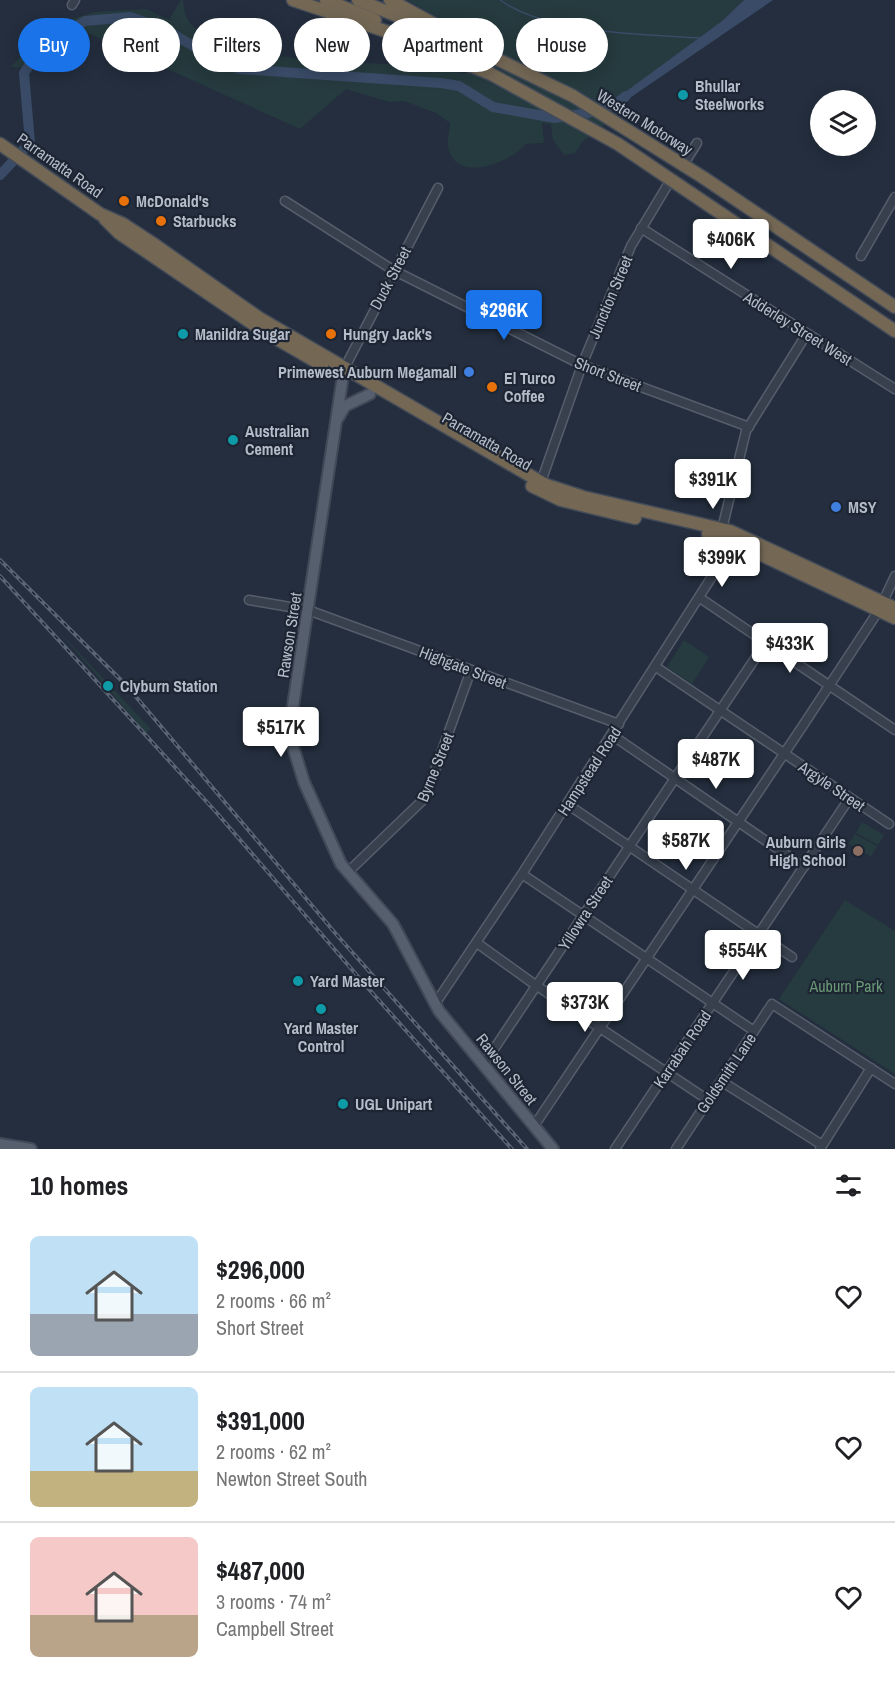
<!DOCTYPE html>
<html lang="en">
<head>
<meta charset="utf-8">
<style>
	body { margin:0; font-family:"Archivo Narrow",sans-serif; background:#f6f6f6; color:#202124; height:100vh; display:flex; flex-direction:column; font-size:22px; white-space:nowrap }
	* { box-sizing:border-box; margin:0 }
	p { font-size:20px; color:#757577 }
	.icon { flex:none; width:33px; height:33px; fill:none; stroke:currentColor; stroke-width:2; stroke-linecap:round; stroke-linejoin:round }
	.map { position:relative; height:1149px; overflow:hidden }
	.panel { display:flex; flex-direction:column; background:#fff; flex:1 }
	.panel>* { flex:none }
	.banner { position:absolute; left:18px; top:18px; width:860px; height:54px; display:flex; gap:12px }
	.tools { position:absolute; left:810px; top:90px; display:grid; gap:12px }
	.tools a { display:grid; place-items:center; width:66px; height:66px; border-radius:50%; background:#fff; box-shadow:0 3px 15px #0003; font-size:30px }
	.price { position:absolute; translate:-50% -51px; padding:0 14px; border-radius:6px; background:#fff; color:#222; font-size:20px; line-height:39px; filter:drop-shadow(0 2px 3px #0008) }
	.price::after { content:''; position:absolute; left:50%; top:36px; width:18px; height:14px; margin-left:-9px; background:inherit; clip-path:polygon(0 0,100% 0,50% 100%) }
	.price.current { background:#1a73e8; color:#fff }
	ul { padding:0; list-style:none }
	li { display:flex; align-items:center; gap:18px; height:150px; padding:0 30px }
	li+li { border-top:2px solid #e0e0e0 }
	li span { display:grid; place-items:center; flex:none; width:168px; height:120px; border-radius:9px; color:#555 }
	li>.icon { margin-inline-start:auto }
	span .icon { width:72px; height:72px; fill:#fffc; stroke-width:1 }
	li b { font-size:26px }
	h2 { display:flex; justify-content:space-between; align-items:center; height:72px; padding:0 30px; font-size:26px }
	.pill { padding:0 21px; border-radius:27px; background:#fff; box-shadow:0 3px 15px #0003; font-size:21px; line-height:54px }
	.pill.current { background:#1a73e8; color:#fff }
	.map>svg:first-child { display:block }
	.green { fill:#263b3f }
	.water { fill:#394b67 }
	.lines { fill:none; stroke-linecap:round; stroke-linejoin:round }
	.stream { stroke:#394b67; stroke-width:1.5 }
	.river { stroke:#394b67; stroke-width:10 }
	.minor-casing { stroke:#565e6c; stroke-width:11 }
	.major-casing { stroke:#414957; stroke-width:14 }
	.highway-casing { stroke:#434b59; stroke-width:15 }
	.minor { stroke:#38404e; stroke-width:8 }
	.major { stroke:#565f6e; stroke-width:10 }
	.highway { stroke:#746855; stroke-width:12 }
	.rail-casing { stroke:#5a6475; stroke-width:4 }
	.rail { stroke:#1d2533; stroke-width:1.5; stroke-dasharray:4.5; stroke-linecap:butt }
	.highway-bridge-casing { stroke:#434b59; stroke-width:15; stroke-linecap:butt }
	.highway-bridge { stroke:#746855; stroke-width:12 }
	.culture-dot { fill:#0f9aa8; stroke:#1d2533; stroke-width:2 }
	.food-dot { fill:#e8710a; stroke:#1d2533; stroke-width:2 }
	.shop-dot { fill:#3f7fe0; stroke:#1d2533; stroke-width:2 }
	.education-dot { fill:#8d6e63; stroke:#1d2533; stroke-width:2 }
	.labels { text-anchor:middle; stroke-width:4.5; stroke-linejoin:round; paint-order:stroke }
	.poi-label { font-size:16px; font-weight:bold; fill:#b4bbc9; stroke:#1d2533; text-anchor:start }
	.street-label { font-size:16px; fill:#b4bbc9; stroke:#1d2533 }
	.park-label { font-size:16px; fill:#6a9a76; stroke:#1d2533 }
</style>
</head>
<body>
<div class="map">
<svg width="895" height="1149" viewBox="0 0 895 1149">
	<rect width="100%" height="100%" fill="#242e3e"/>
	<!-- green -->
	<path class="green" d="M181,0H183C184,8 185,16 189,22C228,68 376,60 433,67C444,69 454,72 465,74L498,44L431,14L408,0H744L722,21L614,101L621,104L622,111L583,141L575,153L564,155L553,140L551,124L542,123L544,143L526,144C510,163 454,185 448,146C447,139 450,130 450,123L436,113L404,101L389,102L346,89L300,129L79,29L38,68L11,67L48,26L95,12L146,9L169,20Z
		M54,626L151,729L146,733Z
		M684,640L709,657L692,684L667,667Z
		M862,822L884,835L878,845L856,833Z
		M855,834L877,846L871,857L849,844Z
		M845,900L895,931V1074L779,999Z"/>
	<!-- water -->
	<path class="water" d="M744,0H773L621,104L613,101L722,21Z
		M706,228L724,236V244H718L705,235Z"/>
	<g class="lines">
		<!-- stream -->
		<path class="stream" d="M500,0C547,34 643,34 700,38"/>
		<!-- river -->
		<path class="river" d="M0,175L30,143L24,73L42,47L85,21L130,17L163,28L203,52L239,69L441,83L459,86L493,107L555,118L588,113L617,103L626,96"/>
		<defs>
			<path id="minor" d="M72,5L75,0
				M687,159L697,143
				M285,201L393,270L582,365L749,427
				M641,228L895,389
				M861,256L895,197
				M344,369L438,188
				M541,482L582,365L631,246L667,186
				M721,533L746,431L806,335
				M700,598L895,730
				M249,600L308,610L619,724
				M656,667L889,824
				M612,735L804,867
				M567,804L792,957
				M348,872L425,798L471,670
				M522,874L754,1031
				M477,943L534,984L708,1100
				M435,1004L522,874L736,539
				M484,1064L766,642
				M721,1081L822,1145
				M534,1126L802,727L879,610L895,576
				M615,1149L849,799
				M676,1149L772,1004L895,1084
				M820,1149L871,1068"/>
			<path id="major" d="M344,369L291,719L290,737L304,782L341,864L393,924L439,1011L553,1149
				M338,418L345,406L370,394
				M0,1144L31,1149"/>
			<path id="highway" d="M293,0L388,32L491,74
				M326,0L375,20
				M358,0L464,43
				M390,0L436,25
				M0,144L100,214L123,224L152,243L259,318L546,485L583,497L730,531L895,608
				M704,178L895,307
				M692,194L895,331
				M105,219L119,233L265,332L322,365
				M532,486L561,500L635,518
				M708,534L747,548L895,618"/>
		</defs>
		<!-- minor casing -->
		<use href="#minor" class="minor-casing"/>
		<!-- major casing -->
		<use href="#major" class="major-casing"/>
		<!-- highway casing -->
		<use href="#highway" class="highway-casing"/>
		<!-- minor -->
		<use href="#minor" class="minor"/>
		<!-- major -->
		<use href="#major" class="major"/>
		<!-- highway -->
		<use href="#highway" class="highway"/>
		<defs>
			<path id="rail" d="M0,560L126,685L336,934L527,1149
				M0,576L216,812L367,987L512,1149"/>
		</defs>
		<!-- rail casing -->
		<use href="#rail" class="rail-casing"/>
		<!-- rail -->
		<use href="#rail" class="rail"/>
		<defs>
			<path id="highway-bridge" d="M464,43L573,96L704,178
				M491,74L618,144L692,194"/>
		</defs>
		<!-- highway-bridge casing -->
		<use href="#highway-bridge" class="highway-bridge-casing"/>
		<!-- highway-bridge -->
		<use href="#highway-bridge" class="highway-bridge"/>
	</g>
	<!-- markers -->
	<g class="culture-dot">
		<circle cx="683" cy="95" r="6"/>
		<circle cx="183" cy="334" r="6"/>
		<circle cx="233" cy="440" r="6"/>
		<circle cx="108" cy="686" r="6"/>
		<circle cx="298" cy="981" r="6"/>
		<circle cx="321" cy="1009" r="6"/>
		<circle cx="343" cy="1104" r="6"/>
	</g>
	<g class="food-dot">
		<circle cx="124" cy="201" r="6"/>
		<circle cx="161" cy="221" r="6"/>
		<circle cx="331" cy="334" r="6"/>
		<circle cx="492" cy="387" r="6"/>
	</g>
	<g class="shop-dot">
		<circle cx="469" cy="372" r="6"/>
		<circle cx="836" cy="507" r="6"/>
	</g>
	<circle class="education-dot" cx="858" cy="851" r="6"/>
	<g class="labels">
		<!-- poi labels -->
		<g class="poi-label">
			<text x="695" y="92">Bhullar<tspan x="695" dy="18">Steelworks</tspan></text>
			<text x="136" y="207">McDonald's</text>
			<text x="173" y="227">Starbucks</text>
			<text x="195" y="340">Manildra Sugar</text>
			<text x="343" y="340">Hungry Jack's</text>
			<text x="457" y="378" text-anchor="end">Primewest Auburn Megamall</text>
			<text x="504" y="384">El Turco<tspan x="504" dy="18">Coffee</tspan></text>
			<text x="245" y="437">Australian<tspan x="245" dy="18">Cement</tspan></text>
			<text x="848" y="513">MSY</text>
			<text x="120" y="692">Clyburn Station</text>
			<text x="846" y="848" text-anchor="end">Auburn Girls<tspan x="846" dy="18">High School</tspan></text>
			<text x="310" y="987">Yard Master</text>
			<text x="321" y="1034" text-anchor="middle">Yard Master<tspan x="321" dy="18">Control</tspan></text>
			<text x="355" y="1110">UGL Unipart</text>
		</g>
		<!-- street labels -->
		<g class="street-label">
			<text transform="translate(645 122) rotate(32)" y="6">Western Motorway</text>
			<text transform="translate(60 165) rotate(35)" y="6">Parramatta Road</text>
			<text transform="translate(390 278) rotate(-62)" y="6">Duck Street</text>
			<text transform="translate(610 297) rotate(-67)" y="6">Junction Street</text>
			<text transform="translate(798 328) rotate(32)" y="6">Adderley Street West</text>
			<text transform="translate(608 374) rotate(21)" y="6">Short Street</text>
			<text transform="translate(487 441) rotate(30)" y="6">Parramatta Road</text>
			<text transform="translate(289 635) rotate(-81)" y="6">Rawson Street</text>
			<text transform="translate(463 667) rotate(21)" y="6">Highgate Street</text>
			<text transform="translate(435 767) rotate(-68)" y="6">Byrne Street</text>
			<text transform="translate(589 771) rotate(-57)" y="6">Hampstead Road</text>
			<text transform="translate(832 786) rotate(34)" y="6">Argyle Street</text>
			<text transform="translate(585 913) rotate(-57)" y="6">Yillowra Street</text>
			<text transform="translate(682 1049) rotate(-56)" y="6">Karrabah Road</text>
			<text transform="translate(507 1069) rotate(51)" y="6">Rawson Street</text>
			<text transform="translate(726 1073) rotate(-56)" y="6">Goldsmith Lane</text>
		</g>
		<!-- park labels -->
		<g class="park-label">
			<text x="846" y="992">Auburn Park</text>
		</g>
	</g>
</svg>
<div class="tools">
<a><svg class="icon" aria-label="layers" viewBox="0 0 24 24"><path d="M12 4l9 5-9 5-9-5zM3 14l9 5 9-5"/></svg></a>
</div>
<b class="price" style="left:731px;top:270px">$406K</b>
<b class="price current" style="left:504px;top:341px">$296K</b>
<b class="price" style="left:713px;top:510px">$391K</b>
<b class="price" style="left:722px;top:588px">$399K</b>
<b class="price" style="left:790px;top:674px">$433K</b>
<b class="price" style="left:281px;top:758px">$517K</b>
<b class="price" style="left:716px;top:790px">$487K</b>
<b class="price" style="left:686px;top:871px">$587K</b>
<b class="price" style="left:743px;top:981px">$554K</b>
<b class="price" style="left:585px;top:1033px">$373K</b>
<div class="banner">
<a class="pill current">Buy</a>
<a class="pill">Rent</a>
<a class="pill">Filters</a>
<a class="pill">New</a>
<a class="pill">Apartment</a>
<a class="pill">House</a>
</div>
</div>
<section class="panel">
<h2>10 homes<svg class="icon" aria-label="filters" viewBox="0 0 24 24"><path d="M4 7h16M4 17h16"/><circle cx="9" cy="7" r="2"/><circle cx="15" cy="17" r="2"/></svg></h2>
<ul>
<li><span style="background:linear-gradient(#bfe0f5 65%,#9aa5b1 0)"><svg class="icon" aria-label="home" viewBox="0 0 24 24"><path d="M3 11l9-7 9 7M6 9v11h12V9"/></svg></span><div><b>$296,000</b><p>2 rooms · 66 m²</p><p>Short Street</p></div><svg class="icon" aria-label="heart" viewBox="0 0 24 24"><path d="M12 20l-8-8c-3-5 5-10 8-4 3-6 11-1 8 4z"/></svg></li>
<li><span style="background:linear-gradient(#bfe0f5 70%,#c2b280 0)"><svg class="icon" aria-label="home" viewBox="0 0 24 24"><path d="M3 11l9-7 9 7M6 9v11h12V9"/></svg></span><div><b>$391,000</b><p>2 rooms · 62 m²</p><p>Newton Street South</p></div><svg class="icon" aria-label="heart" viewBox="0 0 24 24"><path d="M12 20l-8-8c-3-5 5-10 8-4 3-6 11-1 8 4z"/></svg></li>
<li><span style="background:linear-gradient(#f6c9c9 65%,#b9a48a 0)"><svg class="icon" aria-label="home" viewBox="0 0 24 24"><path d="M3 11l9-7 9 7M6 9v11h12V9"/></svg></span><div><b>$487,000</b><p>3 rooms · 74 m²</p><p>Campbell Street</p></div><svg class="icon" aria-label="heart" viewBox="0 0 24 24"><path d="M12 20l-8-8c-3-5 5-10 8-4 3-6 11-1 8 4z"/></svg></li>
</ul>
</section>
</body>
</html>
